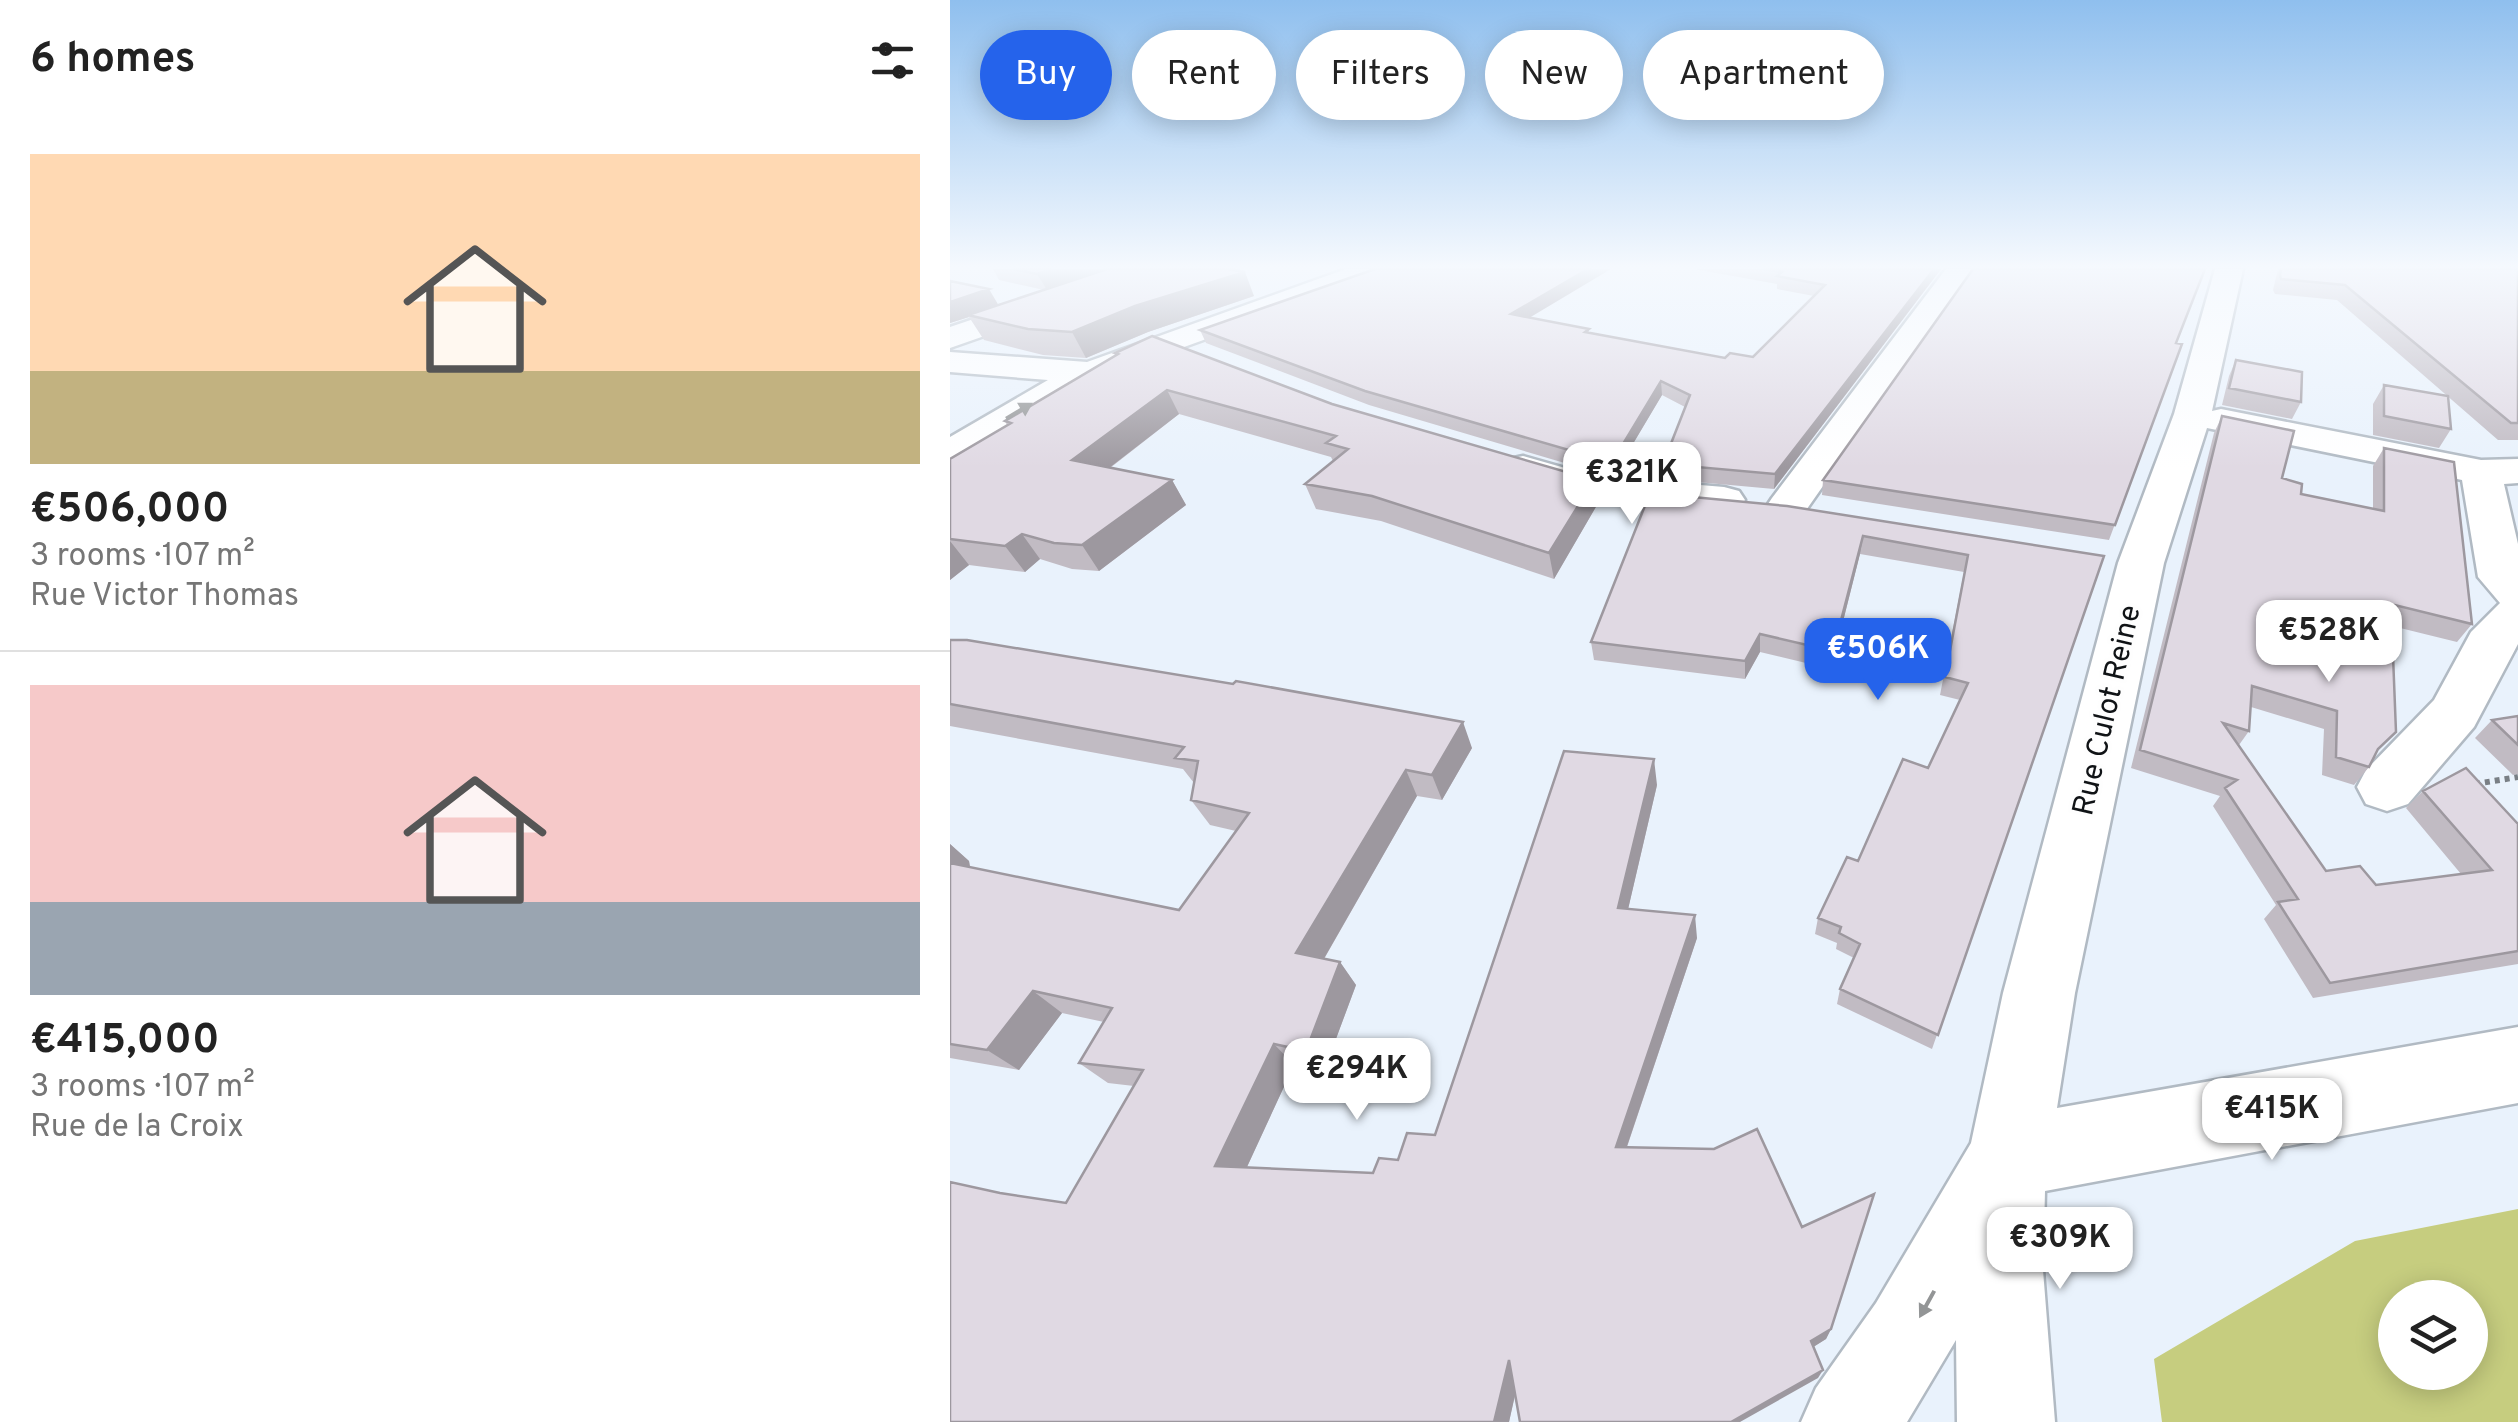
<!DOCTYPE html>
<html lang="en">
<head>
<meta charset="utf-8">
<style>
	body { margin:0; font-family:Overpass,sans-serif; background:#f2f2f2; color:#222; height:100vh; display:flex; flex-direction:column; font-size:38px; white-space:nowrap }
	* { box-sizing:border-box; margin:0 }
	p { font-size:32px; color:#767676 }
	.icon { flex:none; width:55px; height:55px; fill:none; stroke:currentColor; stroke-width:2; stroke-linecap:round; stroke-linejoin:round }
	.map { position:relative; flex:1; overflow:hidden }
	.sheet { display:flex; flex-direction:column; background:#fff; width:950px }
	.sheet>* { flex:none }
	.top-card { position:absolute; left:30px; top:30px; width:950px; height:90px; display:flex; gap:20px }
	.tools { position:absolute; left:1428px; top:1280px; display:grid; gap:20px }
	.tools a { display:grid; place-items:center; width:110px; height:110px; border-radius:50%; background:#fff; box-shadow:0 5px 25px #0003; font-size:50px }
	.price { position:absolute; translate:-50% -85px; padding:0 22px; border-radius:20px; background:#fff; color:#222; font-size:32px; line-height:65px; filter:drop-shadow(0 2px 5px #0008) }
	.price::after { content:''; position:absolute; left:50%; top:60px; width:30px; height:22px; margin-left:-15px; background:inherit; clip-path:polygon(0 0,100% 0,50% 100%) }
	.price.active { background:#2563eb; color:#fff }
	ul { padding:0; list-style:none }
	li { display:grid; align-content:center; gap:20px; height:530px; padding:0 30px }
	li+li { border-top:2px solid #e0e0e0 }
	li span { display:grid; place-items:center; height:310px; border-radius:0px; color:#555 }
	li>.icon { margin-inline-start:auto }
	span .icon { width:180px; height:180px; fill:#fffc; stroke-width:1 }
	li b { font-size:42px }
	h2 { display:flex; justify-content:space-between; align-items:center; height:120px; padding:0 30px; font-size:42px }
	.pill { padding:0 35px; border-radius:45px; background:#fff; box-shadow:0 5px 25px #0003; font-size:35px; line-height:90px }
	.pill.active { background:#2563eb; color:#fff }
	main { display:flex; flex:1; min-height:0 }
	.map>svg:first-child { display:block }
	.green { fill:#c6cd7f; fill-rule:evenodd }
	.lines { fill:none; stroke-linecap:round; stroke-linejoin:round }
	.minor-casing { stroke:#b1bac3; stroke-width:5 }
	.path { stroke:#797f85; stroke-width:6; stroke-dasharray:5 5; stroke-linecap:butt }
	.minor { fill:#fff; fill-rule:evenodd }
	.wall { fill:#c1bbc3 }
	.shaded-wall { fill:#9d989f }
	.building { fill:#e0d9e3; stroke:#9d989f; stroke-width:2.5 }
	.oneway { fill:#939596 }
	.labels { text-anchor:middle; stroke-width:8; stroke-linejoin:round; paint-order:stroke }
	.street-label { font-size:30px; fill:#101316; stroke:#fefefe }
</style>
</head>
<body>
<main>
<section class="sheet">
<h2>6 homes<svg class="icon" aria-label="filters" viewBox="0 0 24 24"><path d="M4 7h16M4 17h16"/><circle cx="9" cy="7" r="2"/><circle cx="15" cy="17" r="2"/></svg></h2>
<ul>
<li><span style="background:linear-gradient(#ffd9b3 70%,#c2b280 0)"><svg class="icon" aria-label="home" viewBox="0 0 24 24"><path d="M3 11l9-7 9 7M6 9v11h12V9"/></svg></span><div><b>€506,000</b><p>3 rooms · 107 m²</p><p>Rue Victor Thomas</p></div></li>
<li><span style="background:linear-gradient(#f6c9c9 70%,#9aa5b1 0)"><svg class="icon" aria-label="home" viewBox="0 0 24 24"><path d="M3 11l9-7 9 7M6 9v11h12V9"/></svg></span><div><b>€415,000</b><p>3 rooms · 107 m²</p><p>Rue de la Croix</p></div></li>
</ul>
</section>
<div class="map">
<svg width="1568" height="1422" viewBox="0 0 1568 1422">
	<rect width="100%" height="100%" fill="#e9f2fc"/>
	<!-- green -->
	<path class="green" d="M1568,1209V1422H1212L1204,1359L1405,1241ZM1445,1298H1520V1372H1445Z"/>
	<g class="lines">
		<defs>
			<path id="minor" d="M171,269H212L208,275L0,348V327Z
				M396,269H437L433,275L187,364L103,406L14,462L0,466V437L98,380L0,372V352L137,362Z
				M996,269H1025L852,516L837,520L822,516L816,507L822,498Z
				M1265,269H1293L1262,411L1271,409L1531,460L1568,459V483L1554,484L1568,544V644L1524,727L1458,804L1437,811L1416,804L1407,787L1416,770L1484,700L1521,632L1550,603L1528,577L1512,480L1257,428L1214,563L1125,993L1107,1108L1568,1027V1103L1095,1191L1093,1270L1105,1422H1007L1006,1340L957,1422H851L866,1388L926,1303L1021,1143L1053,993L1168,563L1224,414Z
				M573,456L643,476L774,487L789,491L795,500L789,509L774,513L640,501L559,477L553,468L559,459Z"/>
		</defs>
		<!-- minor casing -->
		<use href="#minor" class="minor-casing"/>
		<!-- path -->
		<path class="path" d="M1525,784L1568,777"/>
		<!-- minor -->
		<use href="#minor" class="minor"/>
	</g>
	<!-- wall -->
	<path class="wall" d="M43,269H278L304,296L198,332L136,358L93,355L34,340L19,317L0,323V281L48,305L94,290L49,280Z
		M744,269H991L824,489L714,479L713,464L735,407L712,395L665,474L645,472L419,405L256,343L250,330L580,317L639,329V333L775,358L803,357L864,296L827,289V284Z
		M1328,269H1568V440H1548L1387,300L1325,294L1323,290Z
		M1227,343L1232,344L1159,540L872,495L873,480Z
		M165,353L382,404L644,480L647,505L604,579L431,521L366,509L355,484L383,461L381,457L229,414L160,468L222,480L236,505L149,571L122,569L90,559L75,572L19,565L0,580V459L57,425L55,421L166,355Z
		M1286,360L1351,402L1342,419L1272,405L1279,376Z
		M1434,385L1501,429L1489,448L1423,435V404Z
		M1272,416L1332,478L1351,494L1423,509V466L1434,448L1522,624L1507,642L1442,626L1425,755L1419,767L1404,785L1372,775L1374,729L1301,707L1299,731L1289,745L1376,871L1426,885L1511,874L1456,808L1473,791L1568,824V964L1363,998L1314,919L1326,905L1263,806L1270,796L1181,768L1264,433Z
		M700,493L1154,556L982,1049L887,1004L890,989L904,958L886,949L887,943L865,934L868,918L978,768L1010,700L990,695L1014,572L910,554L881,669L810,652L795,679L644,660L641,642Z
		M0,640L522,748L492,800L467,796L374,959L390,962L406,985L374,1071L344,1065L297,1167L423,1173L448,1160L485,1135L707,785L678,909L747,938L677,1147L881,1329L876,1339L863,1347L868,1378L565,1394L559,1422H0L50,1193L116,1203L184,1086L158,1083L129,1063L154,1022L112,1013L69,1070L0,1058V844L19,861L20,867L229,910L286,831L260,825L241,800L244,783L233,769L0,726Z
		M1568,716V774L1563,775L1525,738L1542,720Z"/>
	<!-- shaded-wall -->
	<path class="shaded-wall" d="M102,269H160L97,290L87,274Z
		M638,269H661L564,327L561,314Z
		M984,269H991L824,489L825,474Z
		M295,272L304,296L198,332L136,358L122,332L185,306Z
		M39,289L49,306L18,315L19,317L0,323V302Z
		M711,381L712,395L665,474L664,459Z
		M217,390L229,414L137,485L122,460Z
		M222,480L236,505L149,571L132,545Z
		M644,480L647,505L604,579L599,553Z
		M72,534L90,559L75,572L55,546Z
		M913,536L910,554L881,669L883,651Z
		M0,541L19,565L0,580Z
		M810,634V652L795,679V661Z
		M513,722L522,748L492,800L482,775Z
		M704,759L707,785L673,931L668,908Z
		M456,770L467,796L364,976L346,953Z
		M0,844L19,861L23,886L0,867Z
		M745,915L747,938L671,1164L666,1147Z
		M390,962L406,985L374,1071L356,1051Z
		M83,991L112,1013L69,1070L37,1050Z
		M324,1044L344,1065L290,1182L265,1166Z
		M881,1329L876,1339L857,1351L861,1341Z
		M559,1360L571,1369L559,1422H544Z
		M873,1370L868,1378L790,1422H781Z"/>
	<!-- building -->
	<path class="building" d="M64,269H102L87,274Z
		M157,269H278L295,272L185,306L122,332L78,329L18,315Z
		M425,269H638L561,314L639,329L635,332L775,358L780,353L803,357L875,285L827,276L832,272L814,269H984L825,474L713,464L740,395L711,381L664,459L643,457L415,391L250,330Z
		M1023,269H1255L1226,343L1232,344L1165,525L873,480Z
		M1331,269H1568V423H1561L1395,285L1331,279L1330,275Z
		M0,281L39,289L0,302Z
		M202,336L382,404L644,480L599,553L422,496L355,484L398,449L376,443L386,436L217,390L122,460L222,480L132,545L104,543L72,534L55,546L0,539V459L61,423L55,421L168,354L165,353Z
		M1286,360L1352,372L1351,402L1279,388Z
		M1434,385L1498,396L1501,429L1434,416Z
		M1272,416L1344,431L1332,478L1352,484L1351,494L1434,511V448L1504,462L1522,624L1441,604L1446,732L1428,749L1419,767L1386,757L1387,711L1302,686L1299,731L1273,723L1376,871L1410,866L1426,885L1542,870L1473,791L1516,768L1568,824V951L1380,983L1328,902L1348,899L1275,788L1287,780L1190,750Z
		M700,493L837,506L1154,556L988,1035L890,989L910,944L889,933L891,927L868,918L897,857L908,861L953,759L978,768L1018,683L995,677L1018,555L913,536L883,651L810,634L795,661L641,642Z
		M0,640H17L283,684L286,681L513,722L482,775L456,770L346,953L390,962L356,1051L324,1044L265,1166L423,1173L429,1158L448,1160L457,1133L485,1135L614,751L704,759L668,908L745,915L666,1147L764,1149L807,1129L852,1227L924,1194L881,1329L861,1341L873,1370L781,1422H570L559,1360L544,1422H0V1182L50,1193L116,1203L193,1070L129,1063L162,1008L83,991L37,1050L0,1044V863L229,910L299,813L241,800L248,761L225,758L234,747L0,704Z
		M1568,716V745L1542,720Z"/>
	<!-- one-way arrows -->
	<defs><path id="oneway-solid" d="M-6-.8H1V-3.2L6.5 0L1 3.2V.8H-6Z" transform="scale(2.5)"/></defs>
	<g class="oneway">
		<use href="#oneway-solid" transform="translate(69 411) rotate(-31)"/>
		<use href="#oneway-solid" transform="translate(977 1304) rotate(119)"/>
	</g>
	<!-- sky -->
	<linearGradient id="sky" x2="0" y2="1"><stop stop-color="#8fbfee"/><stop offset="0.57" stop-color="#f5f9fe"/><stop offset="1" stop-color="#f5f9fe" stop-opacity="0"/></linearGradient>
	<rect width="1568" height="468" fill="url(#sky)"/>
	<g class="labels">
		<!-- street labels -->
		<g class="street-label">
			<text transform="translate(1156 710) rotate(-77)" y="10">Rue Culot Reine</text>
		</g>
	</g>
</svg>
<div class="tools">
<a><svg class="icon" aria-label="layers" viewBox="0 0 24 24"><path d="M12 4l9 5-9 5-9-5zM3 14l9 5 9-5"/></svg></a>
</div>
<b class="price" style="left:682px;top:527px">€321K</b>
<b class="price" style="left:1379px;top:685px">€528K</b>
<b class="price active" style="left:928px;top:703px">€506K</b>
<b class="price" style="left:407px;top:1123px">€294K</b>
<b class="price" style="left:1322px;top:1163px">€415K</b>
<b class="price" style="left:1110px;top:1292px">€309K</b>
<div class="top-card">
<a class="pill active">Buy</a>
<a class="pill">Rent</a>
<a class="pill">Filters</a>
<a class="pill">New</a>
<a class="pill">Apartment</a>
</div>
</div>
</main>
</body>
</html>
